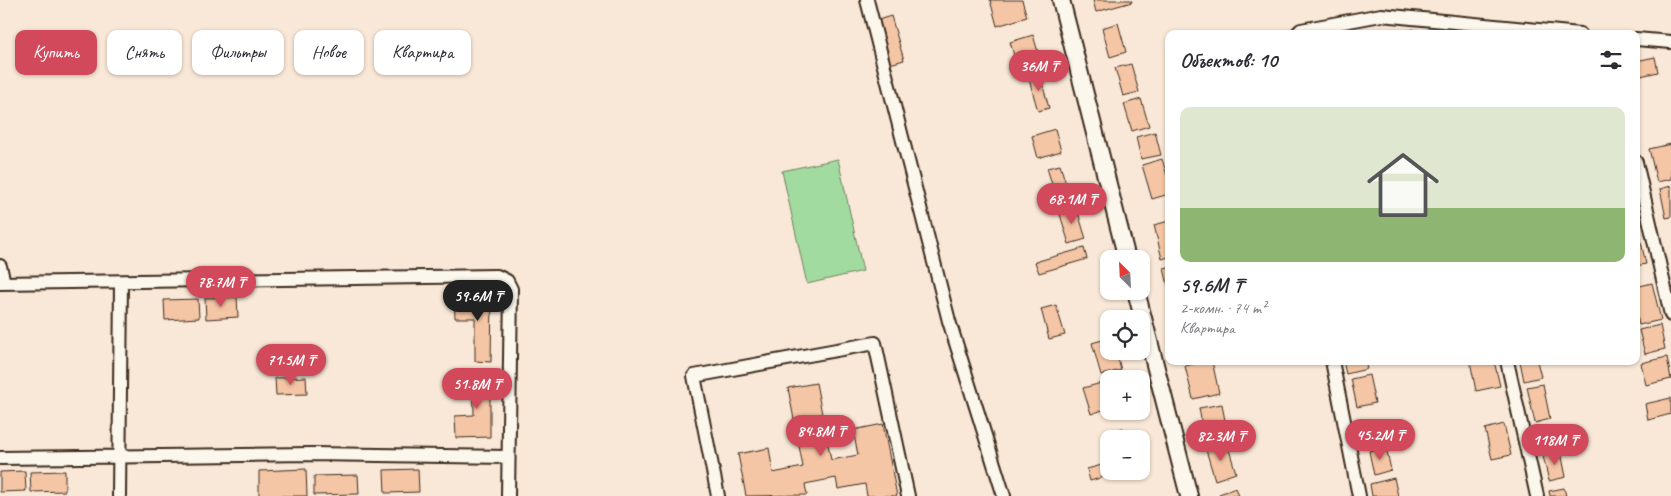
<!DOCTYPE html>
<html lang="ru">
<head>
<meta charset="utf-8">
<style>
	body { margin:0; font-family:Caveat,sans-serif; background:#f7f7f7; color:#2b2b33; height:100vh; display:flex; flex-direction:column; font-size:19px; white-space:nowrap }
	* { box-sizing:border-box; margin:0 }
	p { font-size:16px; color:#7c7c81 }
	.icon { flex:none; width:28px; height:28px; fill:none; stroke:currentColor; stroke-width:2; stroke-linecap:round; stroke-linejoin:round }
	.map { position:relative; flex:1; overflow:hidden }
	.panel { position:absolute; left:1165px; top:30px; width:475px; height:335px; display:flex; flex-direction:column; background:#fff; border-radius:10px; box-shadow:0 1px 4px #0004 }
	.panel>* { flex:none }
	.top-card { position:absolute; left:15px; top:30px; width:475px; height:45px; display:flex; gap:10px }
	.needle { width:32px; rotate:336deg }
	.tools { position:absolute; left:1100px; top:250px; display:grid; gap:10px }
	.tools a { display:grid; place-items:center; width:50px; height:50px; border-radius:10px; background:#fff; box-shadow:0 1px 4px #0004; font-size:25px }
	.price { position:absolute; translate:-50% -42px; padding:0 11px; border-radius:18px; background:#d1495b; color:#fff; font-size:16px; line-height:32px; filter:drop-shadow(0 1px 2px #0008) }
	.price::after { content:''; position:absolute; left:50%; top:30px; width:15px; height:11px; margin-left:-8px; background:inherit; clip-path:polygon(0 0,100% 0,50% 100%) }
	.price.on { background:#222; color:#fff }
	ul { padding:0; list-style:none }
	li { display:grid; align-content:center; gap:10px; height:265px; padding:0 15px }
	li span { display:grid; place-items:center; height:155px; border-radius:10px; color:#555 }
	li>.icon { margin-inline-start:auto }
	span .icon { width:90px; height:90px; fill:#fffc; stroke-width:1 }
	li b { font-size:21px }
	h2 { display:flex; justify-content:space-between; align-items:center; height:60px; padding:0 15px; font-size:21px }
	.tag { padding:0 18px; border-radius:10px; background:#fff; box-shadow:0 1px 4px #0004; font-size:18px; line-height:45px }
	.tag.on { background:#d1495b; color:#fff }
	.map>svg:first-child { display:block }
	.green { fill:#a2dba0; stroke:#6e825f }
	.building { fill:#f5c6a5; stroke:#3b2a1e }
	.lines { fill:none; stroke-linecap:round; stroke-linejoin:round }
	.minor-casing { stroke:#3b2a1e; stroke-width:16 }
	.major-casing { stroke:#3b2a1e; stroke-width:20 }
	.minor { stroke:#fbf7ec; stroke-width:12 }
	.major { stroke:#fbf7ec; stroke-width:16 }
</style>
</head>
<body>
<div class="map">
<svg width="1671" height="496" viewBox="0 0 1671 496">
	<rect width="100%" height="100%" fill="#f9e8d7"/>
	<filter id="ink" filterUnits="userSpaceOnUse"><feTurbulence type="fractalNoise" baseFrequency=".02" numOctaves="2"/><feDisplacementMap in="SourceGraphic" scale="10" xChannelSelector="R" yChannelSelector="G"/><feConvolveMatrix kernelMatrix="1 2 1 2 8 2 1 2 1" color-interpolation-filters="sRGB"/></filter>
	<g filter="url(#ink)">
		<!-- green -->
		<path class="green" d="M838,159L863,271L807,284L782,171Z"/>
		<!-- building -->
		<path class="building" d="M990,0H1022L1027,17L997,26Z
			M1093,0H1131L1132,2L1096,12Z
			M891,16L904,60L890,64L878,20Z
			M1118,23L1126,52L1110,57L1102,28Z
			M1414,29L1415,34H1395Z
			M1033,35L1041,62L1018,69L1010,42Z
			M1655,57L1658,72L1636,77V61Z
			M1131,64L1139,92L1123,96L1115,68Z
			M1039,72L1049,108L1038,111L1028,76Z
			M1141,99L1149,126L1132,131L1124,104Z
			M1055,129L1061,151L1038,158L1032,136Z
			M1155,132L1161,155L1141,159L1136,137Z
			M1671,144V179L1657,182L1649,149Z
			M1162,159L1169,182V194L1152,199L1142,165Z
			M1060,165L1069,193L1056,197L1047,168Z
			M1671,186V217L1666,218L1660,189Z
			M1076,206L1086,239L1069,244L1059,211Z
			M1169,221V257L1162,259L1154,225Z
			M1641,242L1646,264L1636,266V243Z
			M1084,248L1087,259L1039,273L1035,262Z
			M1169,267V290L1164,268Z
			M1652,283L1661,320L1639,325L1636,311V287Z
			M492,295L491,362L475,361V318H455L454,296Z
			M237,297L238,317L206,319L205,298Z
			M198,299L199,318L165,320L164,300Z
			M1056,305L1065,335L1049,339L1041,309Z
			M1660,325L1665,349L1645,354L1639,330Z
			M1109,338V351H1116L1121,370L1101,375L1092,343Z
			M1667,357L1671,379L1646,385L1641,363Z
			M1205,361H1212L1219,393L1193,399L1185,366Z
			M1343,361H1365L1367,369L1346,374Z
			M1470,361H1494L1500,386L1476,391Z
			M1520,361H1537L1541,377L1524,381Z
			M473,371H490V437L456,438L455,416L474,415Z
			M1369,375L1375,403L1357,407L1351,379Z
			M306,377L307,394L276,395L275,378Z
			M1109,381V408L1091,414L1083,388Z
			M816,383L831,460L858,455L853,430L883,424L897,496H867L865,484L838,489L836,478L805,484L807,495L746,496L738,454L769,448L773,473L803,467L788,388Z
			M1543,384L1550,419L1535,423L1527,387Z
			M1671,398V414L1648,420L1645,404Z
			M1222,404L1227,432L1204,436L1199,408Z
			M1504,424L1511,455L1492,459L1485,429Z
			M1123,428L1126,439H1109V450L1104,434Z
			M1227,443L1236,473L1215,480L1206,450Z
			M1386,447L1391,470L1374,475L1369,451Z
			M1561,452L1566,477L1549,481L1543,456Z
			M1109,463V471H1124L1090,481L1087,469Z
			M306,469L307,496H259V471Z
			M418,469L419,492L385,493L384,470Z
			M25,471L26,491L0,492V472Z
			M65,471V491L31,492L30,472Z
			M358,475L359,494L314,495V476Z
			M1394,478L1398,496H1372L1370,484Z
			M1236,488L1239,496H1220L1219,494Z
			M1564,488L1566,496H1550L1549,491Z"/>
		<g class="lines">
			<defs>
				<path id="minor" d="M867,0L949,321L1004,496
					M1297,34L1301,30L1381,15L1580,34
					M1636,39L1671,42
					M1636,162L1671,315
					M0,266L4,283
					M0,283L497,276L507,281L511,289L508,496
					M1332,361L1359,496
					M1507,361L1537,496
					M0,458L313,454L508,457
					M119,496L121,282
					M718,496L694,376L875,343L908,496"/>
				<path id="major" d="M1061,0L1127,259
					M1136,291L1189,496"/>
			</defs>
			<!-- minor casing -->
			<use href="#minor" class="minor-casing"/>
			<!-- major casing -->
			<use href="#major" class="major-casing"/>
			<!-- minor -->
			<use href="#minor" class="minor"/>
			<!-- major -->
			<use href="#major" class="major"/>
		</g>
	</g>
</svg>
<div class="tools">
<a><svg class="needle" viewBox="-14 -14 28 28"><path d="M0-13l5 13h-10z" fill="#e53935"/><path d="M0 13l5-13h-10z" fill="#7c7c81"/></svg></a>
<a><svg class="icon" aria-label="locate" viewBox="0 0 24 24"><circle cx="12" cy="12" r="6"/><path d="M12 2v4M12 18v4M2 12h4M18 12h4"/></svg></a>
<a>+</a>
<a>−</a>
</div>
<b class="price" style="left:1039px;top:92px">36M ₸</b>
<b class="price" style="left:1072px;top:225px">68.1M ₸</b>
<b class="price" style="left:221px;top:308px">78.7M ₸</b>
<b class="price on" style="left:478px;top:322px">59.6M ₸</b>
<b class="price" style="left:291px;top:386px">71.5M ₸</b>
<b class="price" style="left:477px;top:410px">51.8M ₸</b>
<b class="price" style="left:821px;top:457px">84.8M ₸</b>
<b class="price" style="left:1380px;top:461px">45.2M ₸</b>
<b class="price" style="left:1221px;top:462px">82.3M ₸</b>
<b class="price" style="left:1555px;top:466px">118M ₸</b>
<div class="top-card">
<a class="tag on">Купить</a>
<a class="tag">Снять</a>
<a class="tag">Фильтры</a>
<a class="tag">Новое</a>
<a class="tag">Квартира</a>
</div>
<section class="panel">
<h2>Объектов: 10<svg class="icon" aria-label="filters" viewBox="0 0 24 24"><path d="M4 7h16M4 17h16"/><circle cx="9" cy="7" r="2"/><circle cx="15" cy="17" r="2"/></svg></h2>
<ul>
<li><span style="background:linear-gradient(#dfe7d0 65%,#8fb573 0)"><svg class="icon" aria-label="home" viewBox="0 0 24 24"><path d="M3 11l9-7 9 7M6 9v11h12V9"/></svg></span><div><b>59.6M ₸</b><p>2-комн. · 74 m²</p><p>Квартира</p></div></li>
</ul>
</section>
</div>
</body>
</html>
